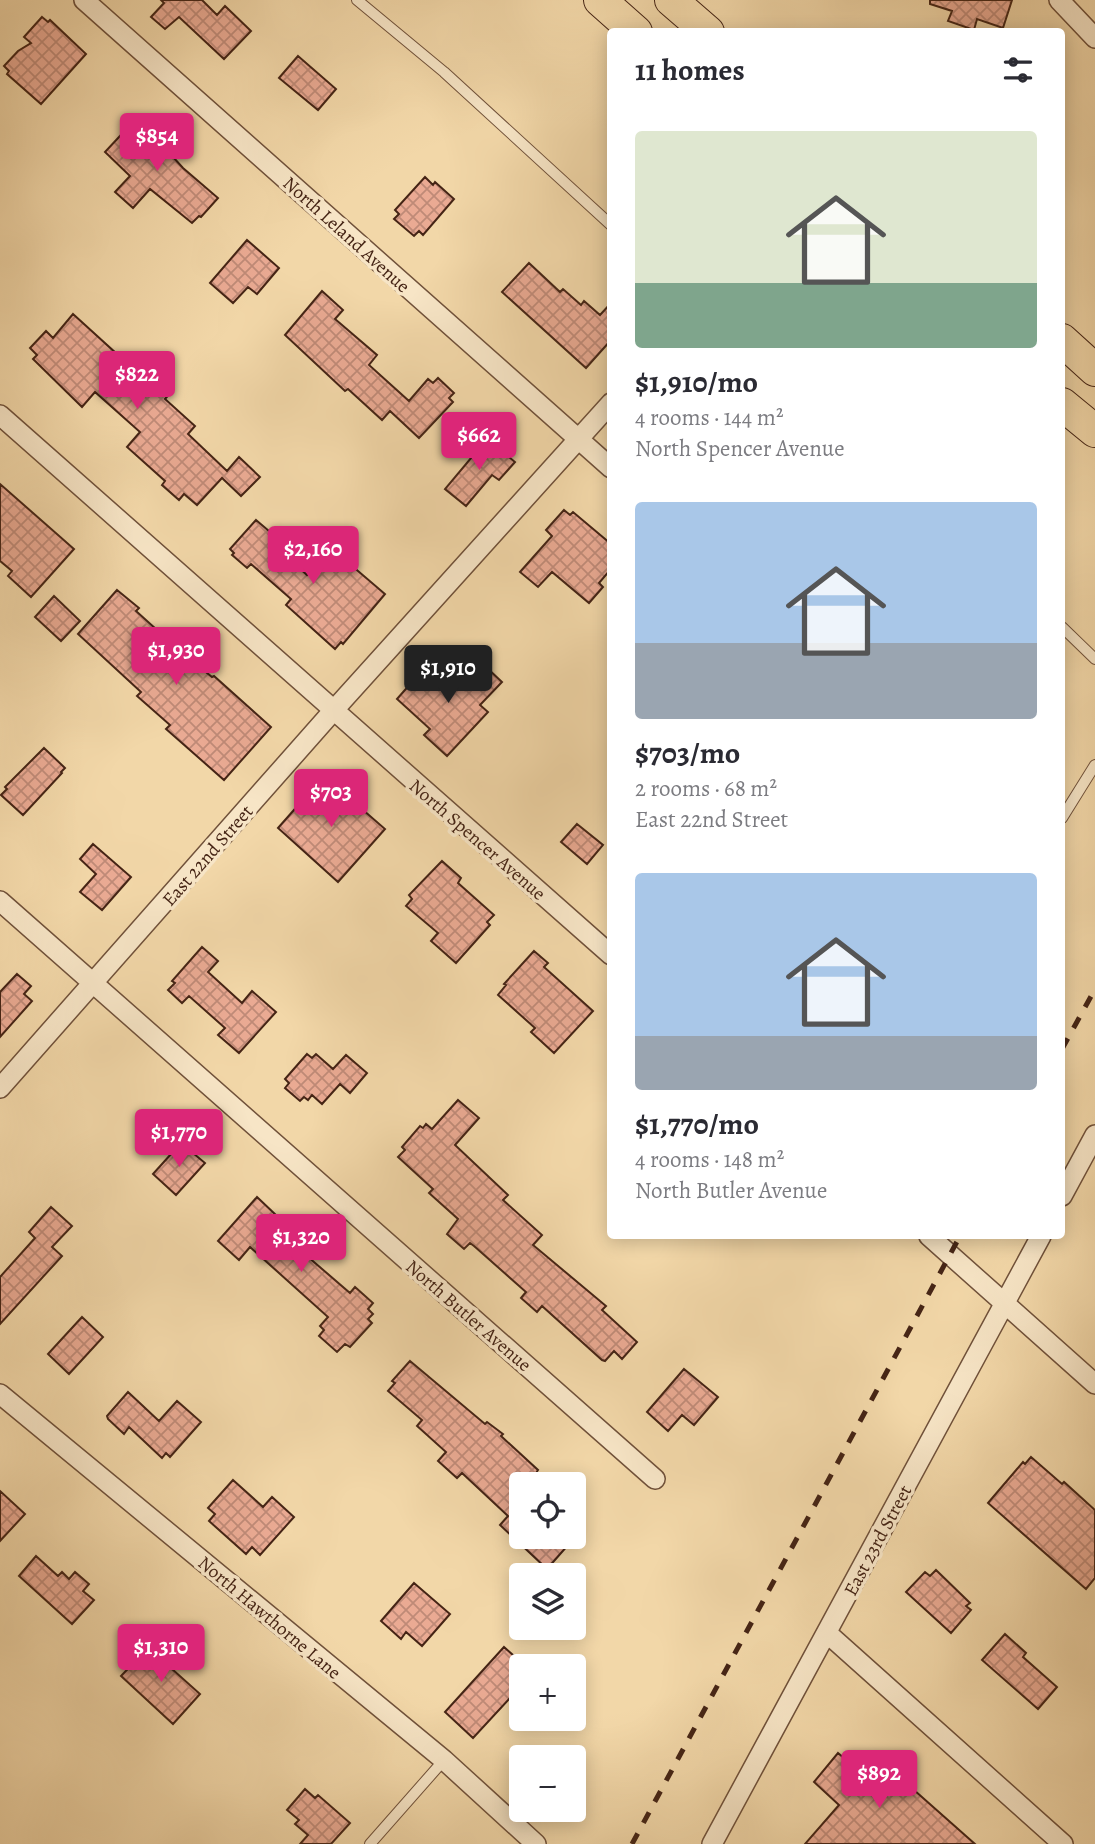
<!DOCTYPE html>
<html lang="en">
<head>
<meta charset="utf-8">
<style>
	body { margin:0; font-family:Alegreya,serif; background:#f2f2f3; color:#2b2b33; height:100vh; display:flex; flex-direction:column; font-size:26px; white-space:nowrap }
	* { box-sizing:border-box; margin:0 }
	p { font-size:23px; color:#7c7c81 }
	.icon { flex:none; width:38px; height:38px; fill:none; stroke:currentColor; stroke-width:2; stroke-linecap:round; stroke-linejoin:round }
	.map { position:relative; flex:1; overflow:hidden }
	.panel { position:absolute; left:607px; top:28px; width:458px; height:1211px; display:flex; flex-direction:column; background:#fff; border-radius:7px; box-shadow:0 4px 18px #0003 }
	.panel>* { flex:none }
	.controls { position:absolute; left:509px; top:1472px; display:grid; gap:14px }
	.controls a { display:grid; place-items:center; width:77px; height:77px; border-radius:7px; background:#fff; box-shadow:0 4px 18px #0003; font-size:35px }
	.price { position:absolute; translate:-50% -60px; padding:0 16px; border-radius:7px; background:#db2777; color:#fff; font-size:23px; line-height:46px; filter:drop-shadow(0 2px 4px #0008) }
	.price::after { content:''; position:absolute; left:50%; top:42px; width:21px; height:16px; margin-left:-10px; background:inherit; clip-path:polygon(0 0,100% 0,50% 100%) }
	.price.current { background:#222; color:#fff }
	ul { padding:0; list-style:none }
	li { display:grid; align-content:center; gap:14px; height:371px; padding:0 28px }
	li span { display:grid; place-items:center; height:217px; border-radius:7px; color:#555 }
	li>.icon { margin-inline-start:auto }
	span .icon { width:126px; height:126px; fill:#fffc; stroke-width:1 }
	li b { font-size:30px }
	h2 { display:flex; justify-content:space-between; align-items:center; height:84px; padding:0 28px; font-size:30px }
	.map>svg:first-child { display:block }
	.building { fill:url(#building-cross-hatch); stroke:#452415; stroke-width:2 }
	.lines { fill:none; stroke-linecap:round; stroke-linejoin:round }
	.lane-casing { stroke:#70513a; stroke-width:12 }
	.street-casing { stroke:#70513a; stroke-width:22 }
	.primary-casing { stroke:#452415; stroke-width:34 }
	.lane { stroke:#f7e5c6; stroke-width:10 }
	.street { stroke:#f7e5c6; stroke-width:19 }
	.primary { stroke:#f2d7a8; stroke-width:32 }
	.rail { stroke:#452415; stroke-width:5; stroke-dasharray:12 12; stroke-linecap:butt }
	.labels { text-anchor:middle; stroke-width:7; stroke-linejoin:round; paint-order:stroke }
	.street-label { font-size:19px; fill:#452415; stroke:#f7e5c6 }
</style>
</head>
<body>
<div class="map">
<svg width="1095" height="1844" viewBox="0 0 1095 1844">
	<defs>
		<pattern id="building-cross-hatch" width="8" height="8" patternUnits="userSpaceOnUse" patternTransform="scale(1.75)"><rect width="8" height="8" fill="#eaaa93"/><path d="M0 0l8 8M0 8l8-8" fill="none" stroke="#bf8a77"/></pattern>
	</defs>
	<rect width="100%" height="100%" fill="#f2d7a8"/>
	<filter id="stains"><feTurbulence type="fractalNoise" baseFrequency=".00286" numOctaves="4"/><feColorMatrix values="0 0 0 0 .2 0 0 0 0 .09 0 0 0 0 .02 0 0 0 .5 -.17"/></filter>
	<radialGradient id="worn" r=".72"><stop offset=".6" stop-color="#630" stop-opacity="0"/><stop offset="1" stop-color="#630" stop-opacity=".3"/></radialGradient>
	<!-- building -->
	<path class="building" d="M161,0H202L217,15L225,6L251,31L224,59L179,17L165,29L151,17L164,3Z
		M930,0H1012L1003,28L977,19L974,30L948,21L952,11L930,4Z
		M42,17L48,22L50,20L86,54L41,104L7,74L9,71L4,66L18,51L31,43L24,37Z
		M298,56L336,89L318,110L279,78Z
		M143,118L160,134L156,139L175,156L173,157L183,168L218,198L201,217L199,216L192,223L150,189L133,208L115,192L130,176L105,152L133,122L136,125Z
		M425,177L433,185L435,182L454,199L423,235L419,231L414,236L394,219L399,214L395,210Z
		M247,240L279,268L257,294L248,287L233,303L210,283Z
		M529,263L560,292L563,289L581,305L584,301L600,315L611,303V340L586,368L502,292Z
		M322,291L343,310L335,319L377,355L369,365L409,401L428,379L433,383L438,378L454,393L449,398L453,402L419,438L390,411L382,420L348,389L345,391L285,335Z
		M73,314L150,384L155,378L171,392L165,399L195,426L188,434L227,471L239,457L260,477L241,496L222,478L197,505L184,494L179,500L162,485L165,481L127,447L140,432L95,392L82,407L33,359L37,355L30,348L46,331L53,338Z
		M487,439L515,462L499,480L492,475L466,506L445,489Z
		M0,484L74,549L31,597L8,576L12,571L0,561Z
		M564,510L570,515L573,512L611,544V569L599,583L603,587L589,603L552,572L538,587L520,572L552,536L546,530Z
		M256,520L276,537L273,544L307,575L331,548L385,594L343,644L341,642L335,649L286,605L291,599L251,564L247,568L232,555L234,553L230,549Z
		M117,590L139,608L136,611L178,649L212,677L214,676L271,727L224,780L166,729L170,725L137,696L141,692L78,634Z
		M54,596L80,621L61,641L35,617Z
		M427,665L436,673L440,668L465,690L486,667L502,682L480,705L488,712L447,756L424,735L430,729L397,699Z
		M44,748L65,768L61,772L62,773L23,815L1,795L7,789L5,787Z
		M324,776L385,829L338,882L278,828Z
		M577,824L603,845L587,864L561,842Z
		M93,844L131,877L102,910L80,892L96,874L80,859Z
		M442,861L461,878L458,883L494,915L487,922L490,925L456,963L431,941L438,933L406,906L412,899L409,895Z
		M202,947L218,961L208,972L242,1003L252,991L276,1012L239,1053L218,1035L225,1028L189,996L182,1003L168,990L175,983L172,981Z
		M534,951L548,963L544,967L593,1011L554,1053L531,1032L535,1028L498,995L506,985L504,984Z
		M17,974L31,986L24,994L32,1001L0,1037V992Z
		M307,1054L312,1058L316,1054L333,1069L346,1055L367,1073L350,1093L340,1084L322,1104L312,1095L308,1100L304,1097L300,1101L285,1088L289,1083L285,1079Z
		M458,1100L479,1118L455,1145L508,1195L503,1200L542,1235L533,1245L606,1306L602,1310L637,1342L622,1359L614,1351L605,1361L602,1360L542,1306L537,1312L521,1298L526,1292L474,1246L470,1243L464,1249L447,1234L458,1219L429,1193L433,1189L398,1157L405,1150L402,1147L420,1126L423,1128L426,1124L432,1129Z
		M181,1143L205,1163L176,1195L153,1174Z
		M257,1197L278,1217L273,1221L309,1253L307,1256L350,1293L355,1287L373,1303L368,1309L373,1314L368,1319L372,1323L350,1347L345,1344L337,1352L319,1336L324,1330L320,1326L328,1317L250,1247L239,1260L218,1241Z
		M51,1207L72,1226L52,1247L62,1256L0,1324V1277L35,1238L29,1232Z
		M82,1317L103,1337L69,1374L48,1354Z
		M410,1361L485,1424L487,1422L503,1434L501,1436L538,1470L536,1473L548,1484H522V1536H576L547,1569L500,1525L508,1516L462,1473L457,1478L438,1461L446,1452L417,1426L422,1420L388,1391L395,1383L392,1381Z
		M684,1369L718,1397L694,1425L682,1415L668,1431L647,1412Z
		M128,1392L159,1421L177,1401L201,1422L170,1457L166,1453L162,1458L129,1427L124,1434L108,1419L107,1416Z
		M1031,1457L1062,1484L1064,1482L1095,1510V1578L1086,1589L988,1503L1023,1462L1025,1464Z
		M233,1480L263,1507L272,1497L294,1517L260,1555L252,1547L246,1554L209,1521L215,1514L208,1508Z
		M0,1491L25,1514L0,1541Z
		M36,1556L58,1576L62,1572L69,1579L75,1572L89,1584L83,1591L94,1600L72,1624L19,1576Z
		M936,1570L970,1603L966,1606L971,1610L951,1633L906,1592L925,1572L930,1576Z
		M414,1583L450,1614L422,1646L406,1632L401,1639L381,1621Z
		M1005,1634L1026,1653L1023,1657L1057,1687L1038,1709L982,1660Z
		M149,1647L158,1655L164,1649L178,1662L172,1669L200,1694L173,1724L121,1676Z
		M504,1647L522,1663V1685L473,1738L445,1712Z
		M838,1753L865,1776L879,1759L975,1844H805L839,1805L814,1782Z
		M305,1789L315,1798L318,1795L350,1823L331,1844H300L308,1835L295,1824L299,1820L287,1810Z"/>
	<g class="lines">
		<defs>
			<path id="lane" d="M357,0L444,72L611,225
				M1062,627L1095,659
				M1062,818L1095,765
				M370,1844L444,1760"/>
			<path id="street" d="M84,0L611,468
				M1059,0L1095,38
				M0,415L611,955
				M0,901L655,1479
				M0,1088L333,711L611,403
				M1062,1196L1095,1135
				M929,1236L1095,1384
				M0,1394L444,1760L536,1844
				M827,1633L1063,1844
				M712,1844L1041,1236"/>
			<path id="primary" d="M600,0L636,32
				M671,0L708,32
				M1062,340L1095,370
				M1062,404L1095,431"/>
		</defs>
		<!-- lane casing -->
		<use href="#lane" class="lane-casing"/>
		<!-- street casing -->
		<use href="#street" class="street-casing"/>
		<!-- primary casing -->
		<use href="#primary" class="primary-casing"/>
		<!-- lane -->
		<use href="#lane" class="lane"/>
		<!-- street -->
		<use href="#street" class="street"/>
		<!-- primary -->
		<use href="#primary" class="primary"/>
		<!-- rail -->
		<path class="rail" d="M1062,1049L1095,989
			M632,1844L960,1236"/>
	</g>
	<g class="labels">
		<!-- street labels -->
		<g class="street-label">
			<text transform="translate(347 234) rotate(42)" y="7">North Leland Avenue</text>
			<text transform="translate(478 839) rotate(41)" y="7">North Spencer Avenue</text>
			<text transform="translate(207 855) rotate(-49)" y="7">East 22nd Street</text>
			<text transform="translate(469 1315) rotate(41)" y="7">North Butler Avenue</text>
			<text transform="translate(877 1540) rotate(-62)" y="7">East 23rd Street</text>
			<text transform="translate(270 1617) rotate(40)" y="7">North Hawthorne Lane</text>
		</g>
	</g>
	<rect width="100%" height="100%" filter="url(#stains)"/>
	<rect width="100%" height="100%" fill="url(#worn)"/>
</svg>
<div class="controls">
<a><svg class="icon" aria-label="locate" viewBox="0 0 24 24"><circle cx="12" cy="12" r="6"/><path d="M12 2v4M12 18v4M2 12h4M18 12h4"/></svg></a>
<a><svg class="icon" aria-label="layers" viewBox="0 0 24 24"><path d="M12 4l9 5-9 5-9-5zM3 14l9 5 9-5"/></svg></a>
<a>+</a>
<a>−</a>
</div>
<b class="price" style="left:157px;top:173px">$854</b>
<b class="price" style="left:137px;top:411px">$822</b>
<b class="price" style="left:479px;top:472px">$662</b>
<b class="price" style="left:313px;top:586px">$2,160</b>
<b class="price" style="left:176px;top:687px">$1,930</b>
<b class="price current" style="left:448px;top:705px">$1,910</b>
<b class="price" style="left:331px;top:829px">$703</b>
<b class="price" style="left:179px;top:1169px">$1,770</b>
<b class="price" style="left:301px;top:1274px">$1,320</b>
<b class="price" style="left:161px;top:1684px">$1,310</b>
<b class="price" style="left:879px;top:1810px">$892</b>
<section class="panel">
<h2>11 homes<svg class="icon" aria-label="filters" viewBox="0 0 24 24"><path d="M4 7h16M4 17h16"/><circle cx="9" cy="7" r="2"/><circle cx="15" cy="17" r="2"/></svg></h2>
<ul>
<li><span style="background:linear-gradient(#dfe7d0 70%,#7fa58c 0)"><svg class="icon" aria-label="home" viewBox="0 0 24 24"><path d="M3 11l9-7 9 7M6 9v11h12V9"/></svg></span><div><b>$1,910/mo</b><p>4 rooms · 144 m²</p><p>North Spencer Avenue</p></div></li>
<li><span style="background:linear-gradient(#a9c7e8 65%,#9aa5b1 0)"><svg class="icon" aria-label="home" viewBox="0 0 24 24"><path d="M3 11l9-7 9 7M6 9v11h12V9"/></svg></span><div><b>$703/mo</b><p>2 rooms · 68 m²</p><p>East 22nd Street</p></div></li>
<li><span style="background:linear-gradient(#a9c7e8 75%,#9aa5b1 0)"><svg class="icon" aria-label="home" viewBox="0 0 24 24"><path d="M3 11l9-7 9 7M6 9v11h12V9"/></svg></span><div><b>$1,770/mo</b><p>4 rooms · 148 m²</p><p>North Butler Avenue</p></div></li>
</ul>
</section>
</div>
</body>
</html>
